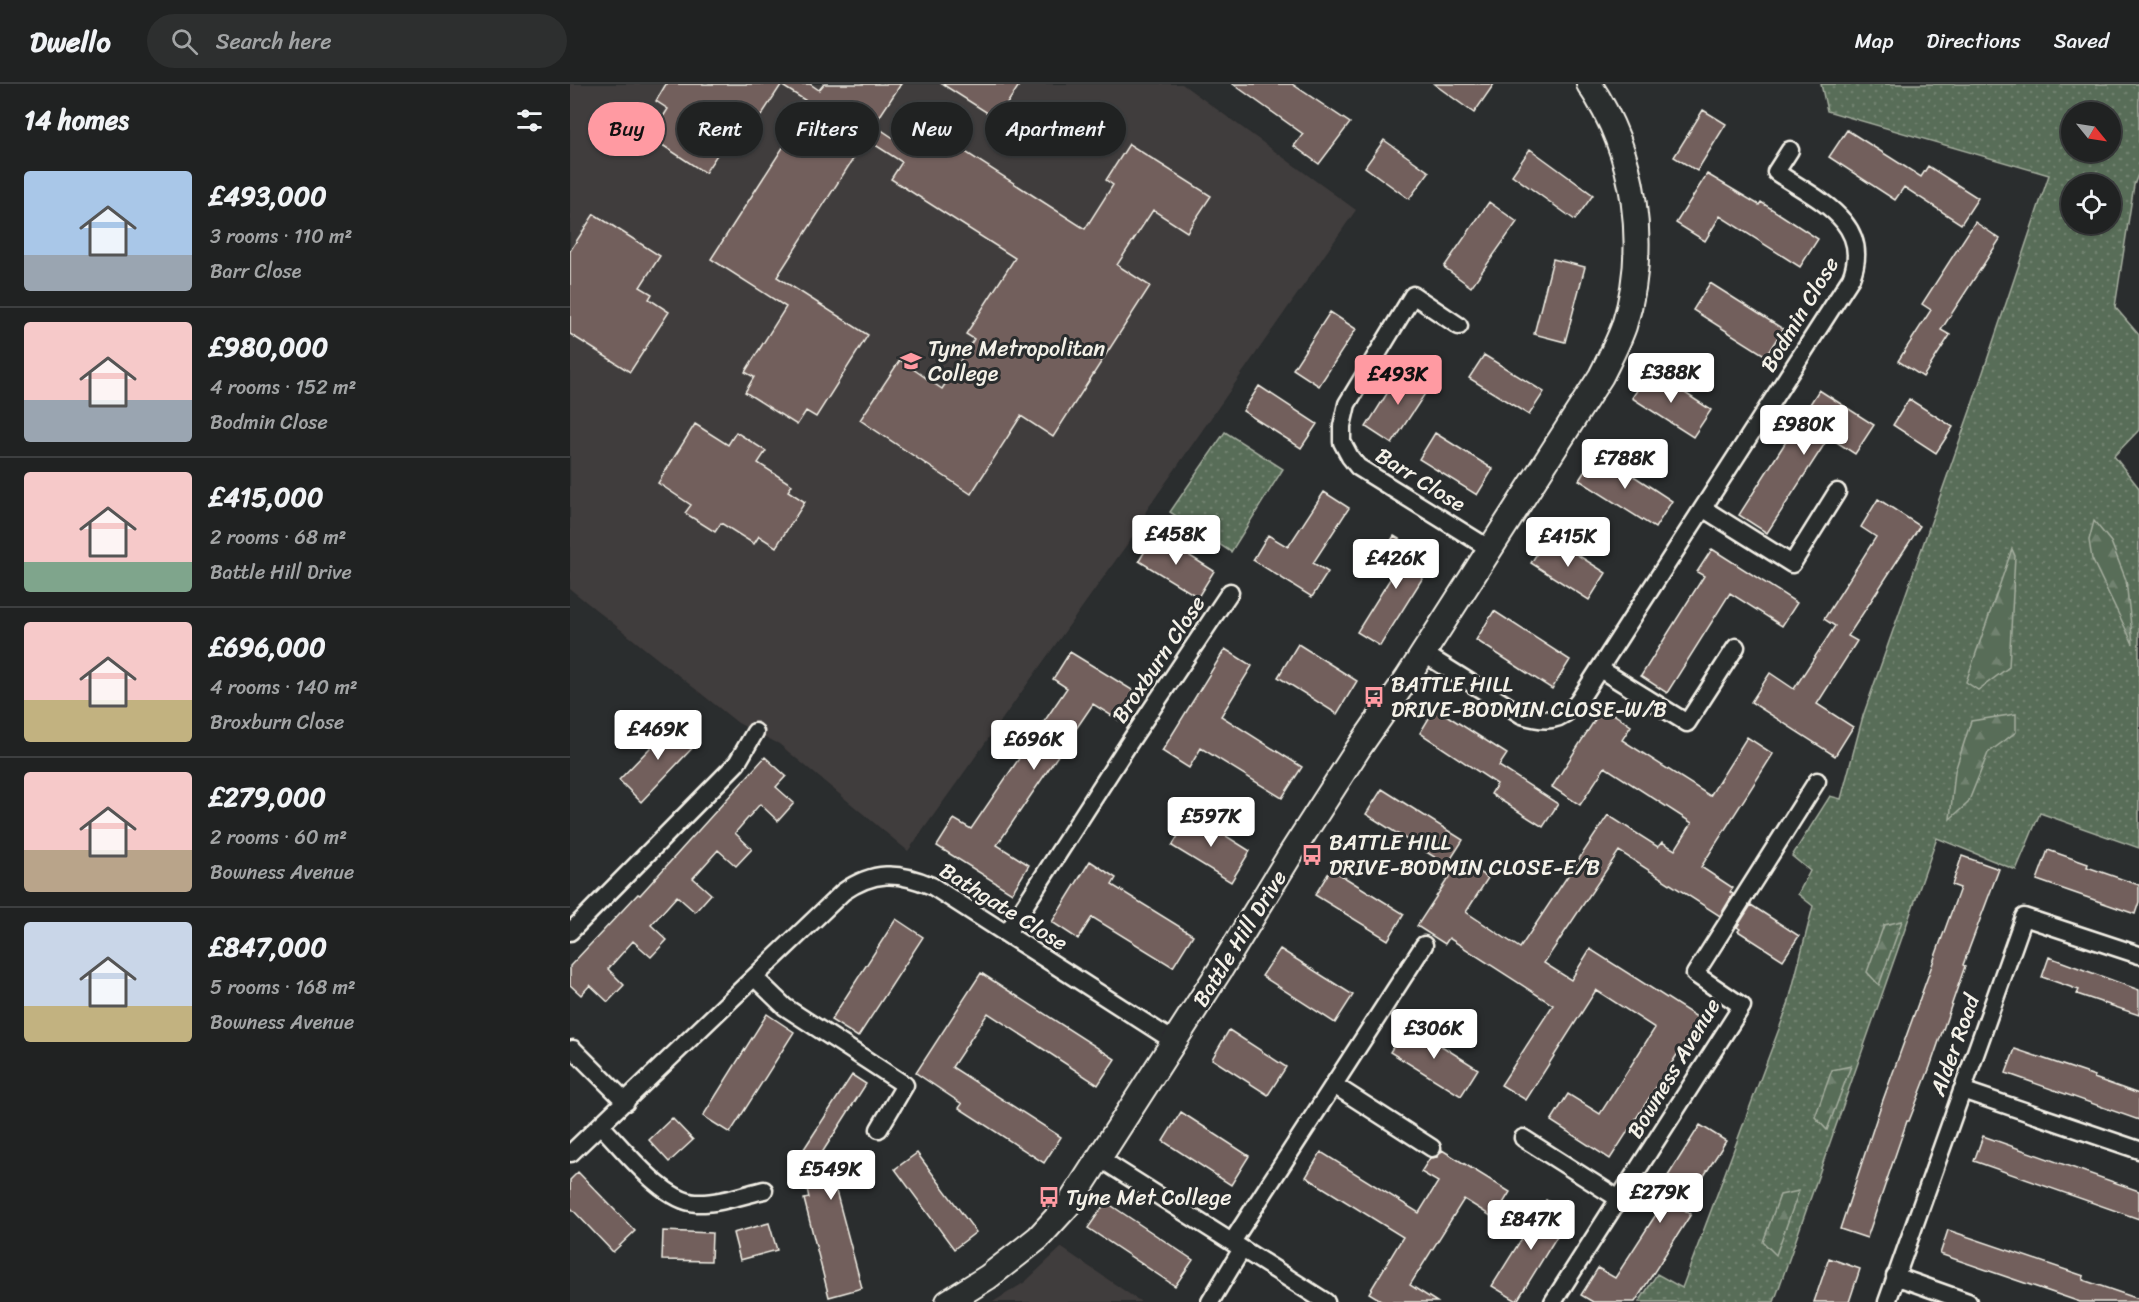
<!DOCTYPE html>
<html lang="en">
<head>
<meta charset="utf-8">
<style>
	body { margin:0; font-family:Sriracha,sans-serif; background:#2d2f2f; color:#f1f3f6; height:100vh; display:flex; flex-direction:column; font-size:22px; white-space:nowrap }
	* { box-sizing:border-box; margin:0 }
	p { font-size:20px; color:#a2a4a5 }
	.icon { flex:none; width:33px; height:33px; fill:none; stroke:currentColor; stroke-width:2; stroke-linecap:round; stroke-linejoin:round }
	.map { position:relative; flex:1; overflow:hidden }
	.side { display:flex; flex-direction:column; background:#202222; width:570px }
	.side>* { flex:none }
	.guide { position:absolute; left:18px; top:18px; width:570px; height:54px; display:flex; gap:12px }
	.needle { width:39px; rotate:120deg }
	.controls { position:absolute; left:1491px; top:18px; display:grid; gap:12px }
	.controls a { display:grid; place-items:center; width:60px; height:60px; border-radius:50%; background:#202222; box-shadow:0 2px 4px #0004,0 0 0 2px #3d3f40; font-size:30px }
	.price { position:absolute; translate:-50% -51px; padding:0 14px; border-radius:6px; background:#fff; color:#222; font-size:20px; line-height:39px; filter:drop-shadow(0 2px 3px #0008) }
	.price::after { content:''; position:absolute; left:50%; top:36px; width:18px; height:14px; margin-left:-9px; background:inherit; clip-path:polygon(0 0,100% 0,50% 100%) }
	.price.on { background:#ff9aa2; color:#111 }
	ul { padding:0; list-style:none }
	li { display:flex; align-items:center; gap:18px; height:150px; padding:0 24px }
	li+li { border-top:2px solid #3d3f40 }
	li span { display:grid; place-items:center; flex:none; width:168px; height:120px; border-radius:6px; color:#555 }
	li>.icon { margin-inline-start:auto }
	span .icon { width:72px; height:72px; fill:#fffc; stroke-width:1 }
	li b { font-size:26px }
	h2 { display:flex; justify-content:space-between; align-items:center; height:72px; padding:0 24px; font-size:26px }
	.chip { padding:0 21px; border-radius:27px; background:#202222; box-shadow:0 2px 4px #0004,0 0 0 2px #3d3f40; font-size:21px; line-height:54px }
	.chip.on { background:#ff9aa2; color:#111 }
	header { display:flex; align-items:center; gap:36px; box-sizing:border-box; height:84px; padding:0 30px; background:#202222; border-bottom:2px solid #3d3f40 }
	header strong { font-size:28px }
	nav { display:flex; gap:33px; margin-inline-start:auto; font-size:21px }
	.search { width:420px; height:54px; background:#2d2f2f; display:flex; align-items:center; gap:15px; box-sizing:border-box; padding:0 21px; border-radius:33px; color:#a2a4a5; font-size:22px }
	main { display:flex; flex:1; min-height:0 }
	.map>svg:first-child { display:block }
	.built { fill:#403c3c }
	.grass { fill:url(#grass-dots); stroke:#a6afa0; stroke-width:1.5; fill-rule:evenodd }
	.forest { fill:url(#forest-firs); stroke:#a6afa0; stroke-width:1.5 }
	.building { fill:#725f5b; stroke:#f4f1e8; stroke-width:1.5 }
	.lines { fill:none; stroke-linecap:round; stroke-linejoin:round }
	.street-casing { stroke:#f4f1e8; stroke-width:21 }
	.secondary-casing { stroke:#f4f1e8; stroke-width:28 }
	.street { stroke:#2a2d2e; stroke-width:16 }
	.secondary { stroke:#2a2d2e; stroke-width:24 }
	.labels { text-anchor:middle; stroke-width:6; stroke-linejoin:round; paint-order:stroke }
	.street-label { font-size:22px; fill:#f4f1e8; stroke:#2a2d2e }
	.poi-label { font-size:22px; fill:#f4f1e8; stroke:#2a2d2e; text-anchor:start }
</style>
</head>
<body>
<header>
<strong>Dwello</strong>
<div class="search"><svg class="icon" aria-label="search" viewBox="0 0 24 24"><circle cx="10" cy="10" r="6"/><path d="M15 15l6 6"/></svg>Search here</div>
<nav><a>Map</a><a>Directions</a><a>Saved</a></nav>
</header>
<main>
<section class="side">
<h2>14 homes<svg class="icon" aria-label="filters" viewBox="0 0 24 24"><path d="M4 7h16M4 17h16"/><circle cx="9" cy="7" r="2"/><circle cx="15" cy="17" r="2"/></svg></h2>
<ul>
<li><span style="background:linear-gradient(#a9c7e8 70%,#9aa5b1 0)"><svg class="icon" aria-label="home" viewBox="0 0 24 24"><path d="M3 11l9-7 9 7M6 9v11h12V9"/></svg></span><div><b>£493,000</b><p>3 rooms · 110 m²</p><p>Barr Close</p></div></li>
<li><span style="background:linear-gradient(#f6c9c9 65%,#9aa5b1 0)"><svg class="icon" aria-label="home" viewBox="0 0 24 24"><path d="M3 11l9-7 9 7M6 9v11h12V9"/></svg></span><div><b>£980,000</b><p>4 rooms · 152 m²</p><p>Bodmin Close</p></div></li>
<li><span style="background:linear-gradient(#f6c9c9 75%,#7fa58c 0)"><svg class="icon" aria-label="home" viewBox="0 0 24 24"><path d="M3 11l9-7 9 7M6 9v11h12V9"/></svg></span><div><b>£415,000</b><p>2 rooms · 68 m²</p><p>Battle Hill Drive</p></div></li>
<li><span style="background:linear-gradient(#f6c9c9 65%,#c2b280 0)"><svg class="icon" aria-label="home" viewBox="0 0 24 24"><path d="M3 11l9-7 9 7M6 9v11h12V9"/></svg></span><div><b>£696,000</b><p>4 rooms · 140 m²</p><p>Broxburn Close</p></div></li>
<li><span style="background:linear-gradient(#f6c9c9 65%,#b9a48a 0)"><svg class="icon" aria-label="home" viewBox="0 0 24 24"><path d="M3 11l9-7 9 7M6 9v11h12V9"/></svg></span><div><b>£279,000</b><p>2 rooms · 60 m²</p><p>Bowness Avenue</p></div></li>
<li><span style="background:linear-gradient(#c9d6e8 70%,#c2b280 0)"><svg class="icon" aria-label="home" viewBox="0 0 24 24"><path d="M3 11l9-7 9 7M6 9v11h12V9"/></svg></span><div><b>£847,000</b><p>5 rooms · 168 m²</p><p>Bowness Avenue</p></div></li>
</ul>
</section>
<div class="map">
<svg width="1569" height="1218" viewBox="0 0 1569 1218">
	<defs>
		<pattern id="grass-dots" width="8" height="8" patternUnits="userSpaceOnUse" patternTransform="scale(1.5)"><rect width="8" height="8" fill="#596d58"/><path d="M2 2h.1M6 6h.1" fill="none" stroke="#718270" stroke-width="1.8" stroke-linecap="round"/></pattern>
		<pattern id="forest-firs" width="22" height="20" patternUnits="userSpaceOnUse" patternTransform="scale(1.5)"><rect width="22" height="20" fill="#596d58"/><path d="M5 1l3.5 6h-7zM16 11l3.5 6h-7z" fill="#718270"/></pattern>
	</defs>
	<rect width="100%" height="100%" fill="#2a2d2e"/>
	<filter id="ink" filterUnits="userSpaceOnUse"><feTurbulence type="fractalNoise" baseFrequency=".0167" numOctaves="2"/><feDisplacementMap in="SourceGraphic" scale="12" xChannelSelector="R" yChannelSelector="G"/><feConvolveMatrix kernelMatrix="1 2 1 2 8 2 1 2 1" color-interpolation-filters="sRGB"/></filter>
	<g filter="url(#ink)">
		<!-- built -->
		<path class="built" d="M0,0H612L786,126L576,427L573,438L338,767L209,660L168,639L0,505Z
			M491,1164H492L571,1218H423L455,1198Z"/>
		<!-- grass -->
		<path class="grass" d="M1251,0H1569V88L1564,101L1545,223L1569,251V346L1544,372L1569,404V764L1470,729L1446,786L1367,754L1204,1218H1069L1087,1190L1112,1204L1218,921L1243,822L1228,810L1240,787L1222,772L1260,712L1271,715L1293,632L1400,327L1479,91L1257,27ZM1502,28H1540V68H1502ZM1502,100H1540V140H1502Z
			M655,348L713,385L661,468L600,428Z"/>
		<!-- forest -->
		<path class="forest" d="M1524,437L1541,458L1556,496L1563,560L1522,475L1519,456Z
			M1442,465L1445,472L1439,583L1408,606L1396,598Z
			M1446,630V648L1418,669L1398,719L1380,735L1385,687L1401,637Z
			M1332,837L1309,901L1297,888L1314,841Z
			M1281,982L1257,1046L1245,1033L1262,986Z
			M1229,1107L1206,1171L1193,1158L1210,1111Z"/>
		<!-- building -->
		<path class="building" d="M96,0H240L249,6L254,0H331L304,41L334,61L349,38L515,145L543,101L536,96L559,60L641,112L617,148L583,126L547,181L580,202L483,353L451,332L401,410L290,336L330,276L372,305L404,255L396,250L445,174L321,95L332,78L296,55L207,193L298,251L246,333L236,327L227,341L175,308L184,293L175,288L216,223L141,175L241,20L211,1L167,69L154,60L135,89L80,53L98,25L86,17Z
			M372,0H450L427,35Z
			M663,0H722L780,39L749,80L724,62L733,50Z
			M864,0H924L904,29Z
			M1133,26L1156,40L1127,87L1104,73Z
			M1277,46L1351,93L1358,82L1408,114L1391,140L1334,103L1325,116L1259,73Z
			M814,56L859,88L839,115L795,83Z
			M960,65L1023,111L1005,136L942,91Z
			M1137,90L1189,121L1191,118L1248,155L1230,183L1150,132L1135,157L1106,139Z
			M919,118L947,138L901,203L874,183Z
			M24,130L90,172L70,203L82,210L79,215L99,228L60,288L0,250V167Z
			M1405,138L1430,155L1371,246L1380,251L1353,293L1328,277L1361,226L1352,220Z
			M983,175L1015,183L995,258L964,250Z
			M1140,199L1213,245L1196,272L1123,226Z
			M760,228L786,245L749,302L723,285Z
			M914,271L974,308L959,331L899,294Z
			M833,284L860,302L822,360L796,343Z
			M1080,286L1141,326L1123,353L1062,314Z
			M689,302L747,340L731,364L673,327Z
			M1249,306L1304,341L1285,370L1259,353L1197,449L1169,431Z
			M1339,315L1383,343L1366,369L1323,341Z
			M125,340L158,361L166,348L196,367L188,379L222,401L218,407L235,418L206,463L189,452L184,460L151,439L145,448L115,429L121,421L88,399Z
			M865,349L923,385L907,411L849,375Z
			M1027,368L1102,417L1085,444L1009,396Z
			M754,408L779,424L743,479L758,488L742,513L683,476L698,451L718,463Z
			M1308,415L1350,442L1278,552L1287,557L1247,620L1283,643L1265,672L1181,618L1200,589L1224,605L1265,542L1254,535L1306,453L1291,443Z
			M585,450L644,487L628,513L569,477Z
			M824,452L864,476L810,562L787,548L830,479L813,469Z
			M978,452L1036,489L1019,516L961,479Z
			M1142,465L1227,519L1212,542L1160,509L1097,609L1071,592L1134,492L1127,488Z
			M924,527L1000,576L982,605L906,556Z
			M728,560L787,597L767,630L708,593Z
			M655,565L682,582L651,632L732,683L712,714L631,664L619,684L592,667Z
			M500,568L567,609L550,637L523,620L427,761L459,781L442,809L367,762L384,735L401,745L497,604L483,595Z
			M1033,623L1061,642L1052,656L1140,712L1177,653L1203,670L1131,783L1163,804L1160,808L1163,810L1150,832L1049,767L974,879L1001,896L1020,865L1130,935L1040,1075L981,1037L998,1010L1030,1030L1085,944L1026,906L956,1016L931,1001L983,921L879,854L875,860L847,842L890,776L918,794L896,828L950,864L1038,731L1088,763L1092,758L1105,766L1122,739L1035,683L1010,721L982,703Z
			M865,624L937,670L929,682L988,720L973,743L921,710L927,700L850,649Z
			M106,637L128,658L71,718L49,696Z
			M195,673L216,692L206,703L224,719L208,737L190,720L165,749L182,765L166,782L148,766L123,794L141,810L125,828L107,812L81,841L97,856L81,873L63,857L38,885L54,901L38,918L20,901L11,911L0,901V882L68,810L70,811Z
			M812,705L893,756L877,781L796,730Z
			M621,730L680,767L661,798L602,762Z
			M1478,766L1518,780L1517,783L1569,801V818L1565,830L1467,796Z
			M1392,772L1429,785L1393,881L1395,882L1360,983L1339,1037H1337L1297,1154L1270,1145L1309,1027L1390,804L1382,801Z
			M520,777L546,794L542,801L623,851L603,883L522,833L508,855L482,838Z
			M761,785L834,830L818,856L745,811Z
			M1181,821L1229,852L1213,876L1168,847L1170,845L1167,843Z
			M326,835L353,853L288,953L261,936Z
			M710,865L783,911L765,939L692,892Z
			M1479,873L1569,906V931L1507,910L1509,906L1472,893Z
			M411,889L545,975L528,1001L418,929L382,983L491,1053L474,1079L389,1024L392,1020L346,989Z
			M197,930L224,948L160,1049L133,1032Z
			M837,940L908,985L891,1012L820,968Z
			M659,946L716,983L698,1011L642,975Z
			M1445,965L1525,992L1524,994L1569,1010V1036L1436,989Z
			M282,991L296,1000L248,1075L256,1109L266,1107L292,1204L259,1213L234,1115L239,1114L230,1071Z
			M611,1028L679,1072L661,1101L593,1057Z
			M102,1034L123,1056L99,1078L79,1056Z
			M1130,1041L1156,1057L1113,1125L1121,1130L1065,1218H1023L1011,1211L1028,1184L1045,1194L1098,1112L1089,1106Z
			M1413,1052L1569,1107V1135L1404,1077Z
			M872,1066L940,1108L924,1134L894,1115L840,1201L867,1218H814L799,1209L833,1153L736,1093L751,1068L849,1129L868,1098L851,1088L860,1074L867,1073Z
			M347,1069L406,1148L384,1165L325,1085Z
			M8,1088L65,1147L43,1168L0,1123V1096Z
			M976,1116L1000,1131L947,1217L922,1202Z
			M536,1118L623,1176L605,1202L518,1144Z
			M199,1139L207,1166L170,1176L163,1149Z
			M1378,1146L1514,1192L1513,1196L1569,1215V1218H1510L1370,1170Z
			M93,1147L142,1149L141,1177L92,1176Z
			M1259,1174L1290,1185L1279,1218H1244Z"/>
		<g class="lines">
			<defs>
				<path id="street" d="M889,242L843,211L777,320L772,342V358L780,373L788,383L920,465
					M1134,425L1222,480L1267,408
					M853,569L952,631C976,639 991,638 1008,618L1281,194C1304,138 1244,114 1206,88L1220,66
					M1030,585L1117,639L1166,563
					M0,848L167,679L185,648
					M437,849L563,653L660,508
					M185,894L215,923L335,1001L309,1045
					M3,965L56,1018
					M764,1001L862,1064
					M1392,1006L1569,1066
					M31,1042C54,1065 93,1117 126,1119C148,1120 173,1111 194,1106
					M953,1054L1049,1115
					M1,1069L273,808C303,787 328,787 362,802L605,958
					M529,1074L756,1218
					M662,1158L854,861
					M1325,1192L1398,1218
					M640,1218L672,1165
					M983,1218L1172,922L1125,890L1247,697
					M1317,1218L1454,833L1569,871"/>
				<path id="secondary" d="M378,1218L418,1193L449,1169L468,1154L500,1119L650,886L722,768L788,665L838,593L1031,292C1039,276 1048,259 1054,242C1079,162 1066,69 1019,0"/>
			</defs>
			<!-- street casing -->
			<use href="#street" class="street-casing"/>
			<!-- secondary casing -->
			<use href="#secondary" class="secondary-casing"/>
			<!-- street -->
			<use href="#street" class="street"/>
			<!-- secondary -->
			<use href="#secondary" class="secondary"/>
		</g>
	</g>
	<!-- icons -->
	<defs>
		<symbol id="university-bare" viewBox="-9 -9 18 18"><path d="M0-5L7-2L0 1L-7-2ZM-4 1L0 2.5L4 1V4Q0 6-4 4Z" fill="#ff9aa2" stroke="#2a2d2e" stroke-width="2.5" paint-order="stroke"/></symbol>
		<symbol id="bus-bare" viewBox="-9 -9 18 18"><path d="M-5-6H5V4H4V6H2V4H-2V6H-4V4H-5ZM-3.5-4V0h7V-4ZM-3.5 1.2v1.5H-2V1.2ZM2 1.2v1.5H3.5V1.2Z" fill="#ff9aa2" stroke="#2a2d2e" stroke-width="2.5" paint-order="stroke"/></symbol>
	</defs>
	<g fill-rule="evenodd">
		<use href="#university-bare" x="326" y="262" width="30" height="30"/>
		<use href="#bus-bare" x="789" y="598" width="30" height="30"/>
		<use href="#bus-bare" x="727" y="756" width="30" height="30"/>
		<use href="#bus-bare" x="464" y="1098" width="30" height="30"/>
	</g>
	<g class="labels">
		<!-- street labels -->
		<g class="street-label">
			<text transform="translate(1229 230) rotate(-59)" y="8">Bodmin Close</text>
			<text transform="translate(851 395) rotate(32)" y="8">Barr Close</text>
			<text transform="translate(588 575) rotate(-56)" y="8">Broxburn Close</text>
			<text transform="translate(434 822) rotate(32)" y="8">Bathgate Close</text>
			<text transform="translate(669 854) rotate(-58)" y="8">Battle Hill Drive</text>
			<text transform="translate(1384 961) rotate(-70)" y="8">Alder Road</text>
			<text transform="translate(1103 984) rotate(-59)" y="8">Bowness Avenue</text>
		</g>
		<!-- poi labels -->
		<g class="poi-label">
			<text x="358" y="272">Tyne Metropolitan<tspan x="358" dy="25">College</tspan></text>
			<text x="821" y="608">BATTLE HILL<tspan x="821" dy="25">DRIVE-BODMIN CLOSE-W/B</tspan></text>
			<text x="759" y="766">BATTLE HILL<tspan x="759" dy="25">DRIVE-BODMIN CLOSE-E/B</tspan></text>
			<text x="496" y="1121">Tyne Met College</text>
		</g>
	</g>
</svg>
<div class="controls">
<a><svg class="needle" viewBox="-14 -14 28 28"><path d="M0-13l5 13h-10z" fill="#e53935"/><path d="M0 13l5-13h-10z" fill="#a2a4a5"/></svg></a>
<a><svg class="icon" aria-label="locate" viewBox="0 0 24 24"><circle cx="12" cy="12" r="6"/><path d="M12 2v4M12 18v4M2 12h4M18 12h4"/></svg></a>
</div>
<b class="price" style="left:1101px;top:320px">£388K</b>
<b class="price on" style="left:828px;top:322px">£493K</b>
<b class="price" style="left:1234px;top:372px">£980K</b>
<b class="price" style="left:1055px;top:406px">£788K</b>
<b class="price" style="left:606px;top:482px">£458K</b>
<b class="price" style="left:998px;top:484px">£415K</b>
<b class="price" style="left:826px;top:506px">£426K</b>
<b class="price" style="left:88px;top:677px">£469K</b>
<b class="price" style="left:464px;top:687px">£696K</b>
<b class="price" style="left:641px;top:764px">£597K</b>
<b class="price" style="left:864px;top:976px">£306K</b>
<b class="price" style="left:261px;top:1117px">£549K</b>
<b class="price" style="left:1090px;top:1140px">£279K</b>
<b class="price" style="left:961px;top:1167px">£847K</b>
<div class="guide">
<a class="chip on">Buy</a>
<a class="chip">Rent</a>
<a class="chip">Filters</a>
<a class="chip">New</a>
<a class="chip">Apartment</a>
</div>
</div>
</main>
</body>
</html>
